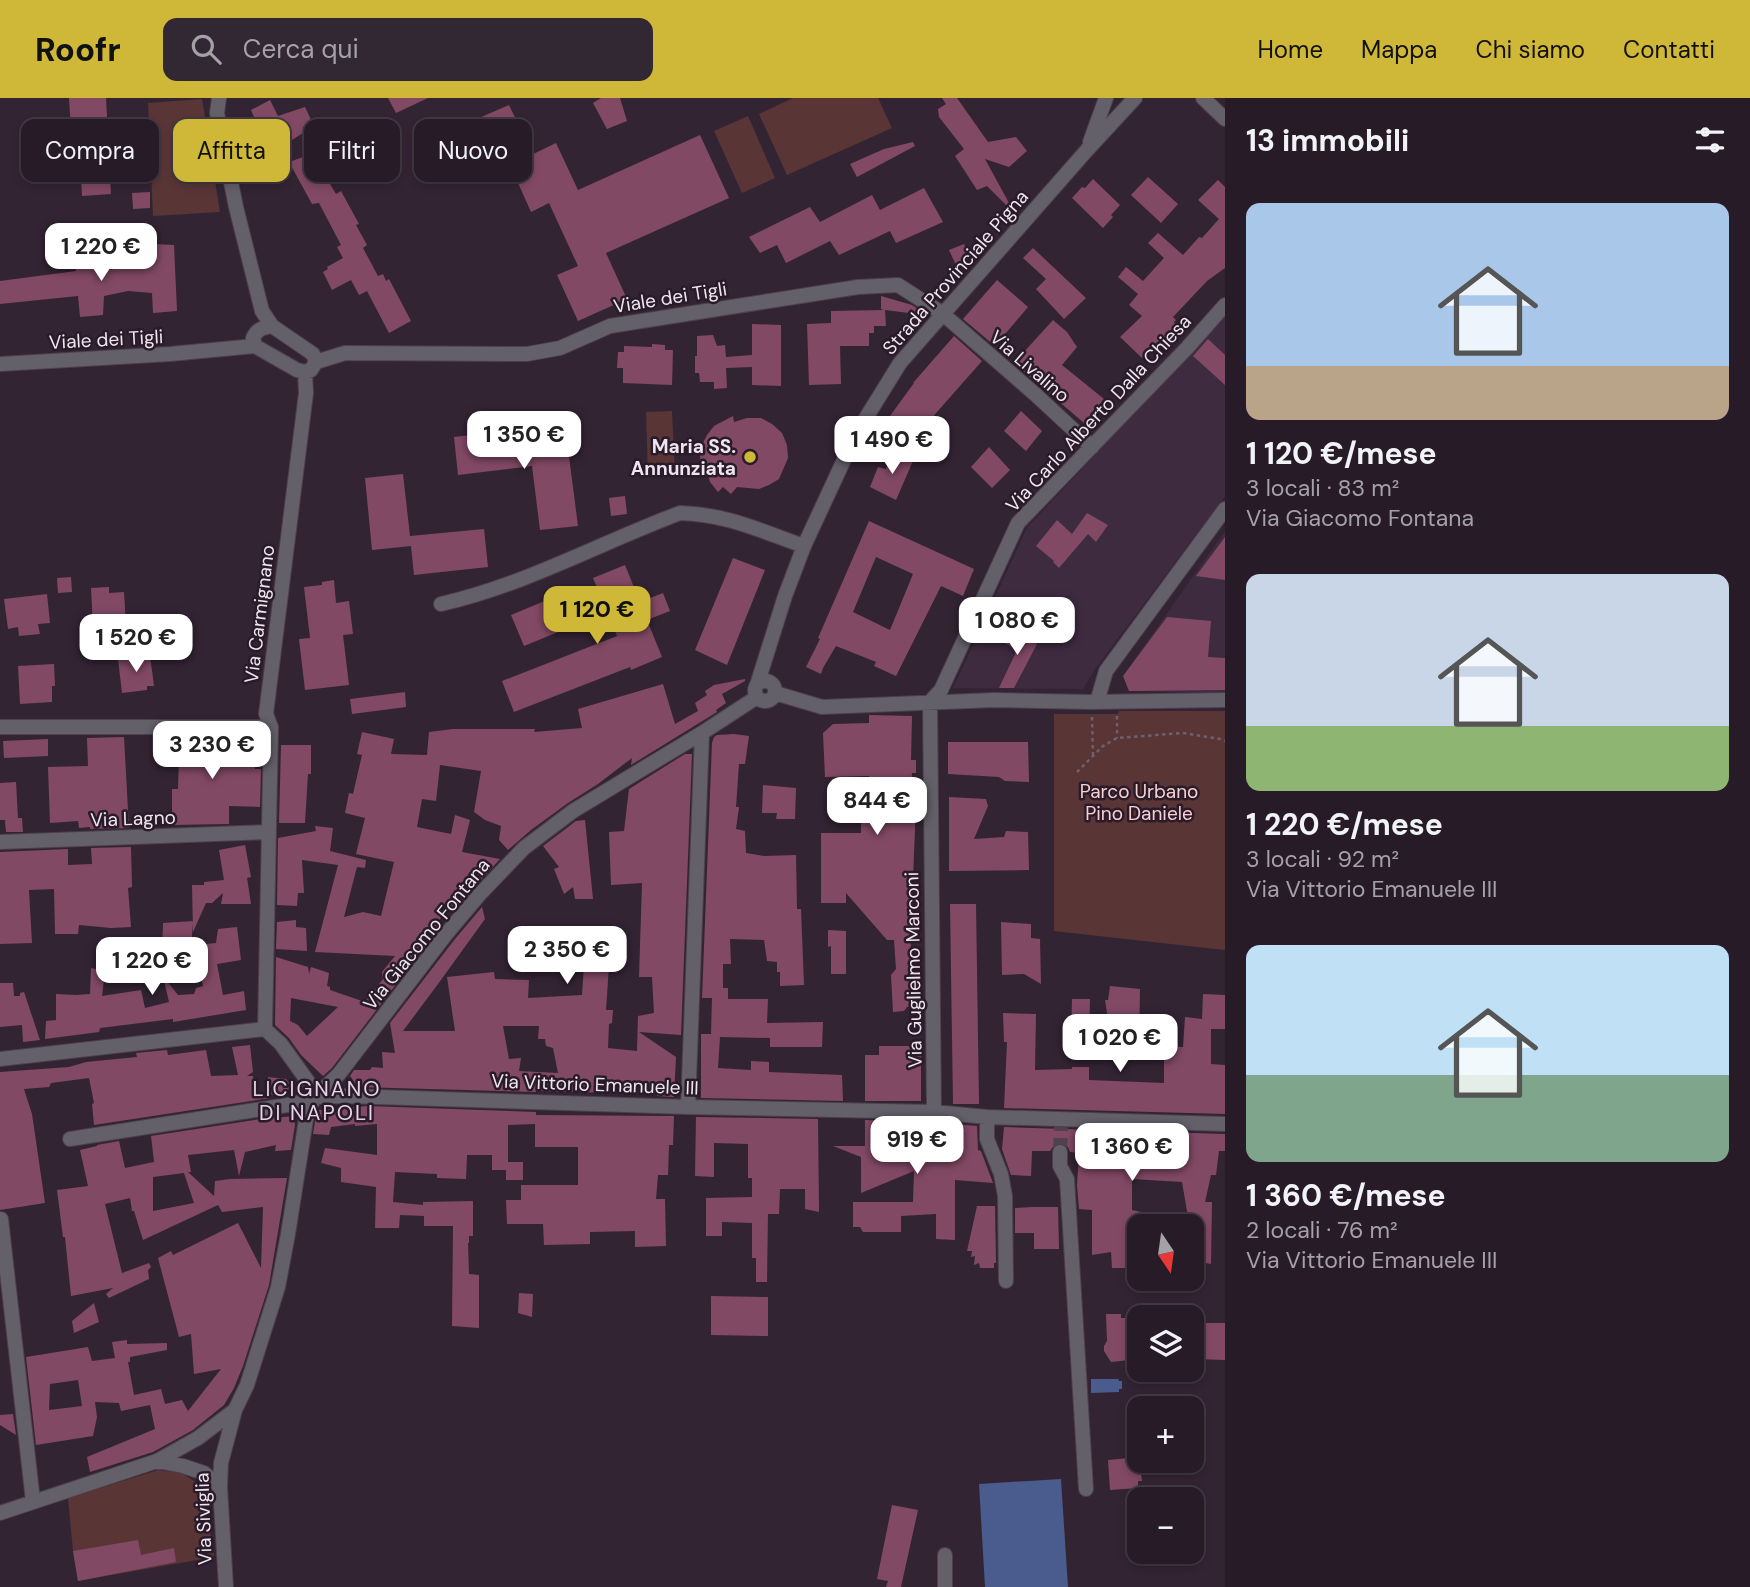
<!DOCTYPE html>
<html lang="it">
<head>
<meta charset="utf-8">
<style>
	body { margin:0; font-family:"DM Sans",sans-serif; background:#322833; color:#f1f3f6; height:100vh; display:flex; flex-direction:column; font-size:26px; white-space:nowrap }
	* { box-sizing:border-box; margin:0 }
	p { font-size:23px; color:#a4a1a7 }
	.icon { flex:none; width:38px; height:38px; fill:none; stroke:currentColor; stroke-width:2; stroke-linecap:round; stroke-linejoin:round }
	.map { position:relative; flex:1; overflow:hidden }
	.sheet { display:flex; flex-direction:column; background:#261b27; width:525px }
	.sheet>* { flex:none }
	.top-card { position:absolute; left:21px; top:21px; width:665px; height:63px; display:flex; gap:14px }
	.needle { width:46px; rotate:167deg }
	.fabs { position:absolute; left:1127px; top:1116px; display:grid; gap:14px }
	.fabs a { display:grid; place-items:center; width:77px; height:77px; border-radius:14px; background:#261b27; box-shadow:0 4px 10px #0003,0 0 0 2px #423944; font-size:35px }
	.price { position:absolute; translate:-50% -60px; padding:0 16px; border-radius:14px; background:#fff; color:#222; font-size:23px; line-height:46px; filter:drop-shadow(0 2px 4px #0008) }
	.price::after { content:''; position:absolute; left:50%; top:42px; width:21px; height:16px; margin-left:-10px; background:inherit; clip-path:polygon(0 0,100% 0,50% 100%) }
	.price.current { background:#cfb837; color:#111 }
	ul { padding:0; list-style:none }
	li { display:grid; align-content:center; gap:14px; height:371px; padding:0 21px }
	li span { display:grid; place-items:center; height:217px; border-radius:14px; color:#555 }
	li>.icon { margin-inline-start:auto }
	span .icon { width:126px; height:126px; fill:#fffc; stroke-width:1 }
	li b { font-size:30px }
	h2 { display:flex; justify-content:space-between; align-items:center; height:84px; padding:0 21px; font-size:30px }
	.chip { padding:0 24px; border-radius:14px; background:#261b27; box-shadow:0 4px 10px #0003,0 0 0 2px #423944; font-size:24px; line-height:63px }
	.chip.current { background:#cfb837; color:#111 }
	header { display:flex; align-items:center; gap:42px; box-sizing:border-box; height:98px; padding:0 35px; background:#cfb837; color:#111 }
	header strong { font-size:33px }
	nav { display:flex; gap:38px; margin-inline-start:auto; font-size:24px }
	.search { width:490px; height:63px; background:#322833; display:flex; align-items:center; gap:18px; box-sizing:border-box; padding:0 24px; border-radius:14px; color:#a4a1a7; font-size:26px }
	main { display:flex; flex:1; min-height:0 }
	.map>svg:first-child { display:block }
	.built { fill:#3e2b40 }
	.green { fill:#593536 }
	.water { fill:#4a5b8e }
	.building { fill:#824965; fill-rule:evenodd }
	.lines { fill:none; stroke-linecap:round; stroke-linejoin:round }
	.minor-tunnel { stroke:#4f4150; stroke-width:14; stroke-dasharray:14 7; stroke-linecap:butt }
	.minor-casing { stroke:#4d3f4e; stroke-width:16 }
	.path { stroke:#6e606f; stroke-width:2.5; stroke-dasharray:3.5 3.5; stroke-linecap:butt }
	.minor { stroke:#63606a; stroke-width:14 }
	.poi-dot { fill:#cfb837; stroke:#291b2a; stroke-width:2.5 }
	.labels { text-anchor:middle; stroke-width:5; stroke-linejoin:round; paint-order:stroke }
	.street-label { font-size:19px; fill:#efe5f0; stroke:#291b2a }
	.poi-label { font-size:19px; font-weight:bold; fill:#efe5f0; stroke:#291b2a; text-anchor:end }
	.park-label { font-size:19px; fill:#f9d0d1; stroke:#291b2a }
	.neighbourhood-label { font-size:21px; letter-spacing:2px; fill:#e6d3e8; stroke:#291b2a }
</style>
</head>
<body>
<header>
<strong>Roofr</strong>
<div class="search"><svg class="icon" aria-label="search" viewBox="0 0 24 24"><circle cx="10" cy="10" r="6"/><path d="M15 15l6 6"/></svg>Cerca qui</div>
<nav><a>Home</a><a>Mappa</a><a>Chi siamo</a><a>Contatti</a></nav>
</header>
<main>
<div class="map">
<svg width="1225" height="1489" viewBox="0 0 1225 1489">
	<rect width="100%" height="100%" fill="#332434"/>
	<!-- built -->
	<path class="built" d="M1225,217V398L1095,571L1083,591L953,590L1027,430Z
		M1225,433V595L1129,593L1123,578Z"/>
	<!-- green -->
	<path class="green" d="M793,0H878L892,30L787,77L759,16Z
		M202,1L220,114L153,118L148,5Z
		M748,18L775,80L742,95L714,33Z
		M672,313L675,377L648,378L646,314Z
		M1119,613H1225V852L1054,833V616H1118Z
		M158,1372L182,1375L197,1385L205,1398L214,1459L78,1483L73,1453L68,1400Z"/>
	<!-- water -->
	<path class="water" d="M1091,1281H1118L1119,1283H1122V1291H1119V1294L1091,1295Z
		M1061,1381L1068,1489H985L979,1386Z"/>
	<!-- building -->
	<path class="building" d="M69,0H106L111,96L82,98L81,79L57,80L55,50L72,49Z
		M388,0H428L396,15Z
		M601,0H620L627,23L607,31L593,5Z
		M942,0H957L988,44L1016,39L1027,53L1009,69L985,61L1009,105L1006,107L987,88L977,92L955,58L964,51L939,19L938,11L946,6Z
		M270,2L278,18L305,9L314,28L270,56L251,12Z
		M509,7L520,30L509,35L525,60L556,45L578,92L700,37L729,100L606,155L627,201L578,223L557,177L578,168L549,105L531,114L502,49L476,60L474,56L443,69L435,51L445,47L442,36Z
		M913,44L915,48L857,79L850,66L884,51Z
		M312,56L336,96L341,93L359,126L356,127L367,147L363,150L378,178L383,176L386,183L389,181L411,223L389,235L367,193L359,197L351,182L332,192L323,174L328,171L327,169L343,160L337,149L341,147L319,105L312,106L289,64Z
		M1148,79L1178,106L1161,125L1131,97Z
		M1093,81L1120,107L1111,117L1113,119L1103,130L1072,100L1082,89L1085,90Z
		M1218,82L1225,89V170L1207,183L1173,219L1176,222L1174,224L1176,228L1155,251L1151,252L1142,260L1120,239L1142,218L1129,207L1138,196L1118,179L1126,169L1143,183L1164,160L1148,145L1158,135L1183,157L1199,139L1202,140L1219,121L1198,102Z
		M924,90L943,124L896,145L890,133L839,157L830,143L786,165L777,147L760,155L749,139L810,109L820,124L872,97L880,112Z
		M150,94V110L133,111L132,95Z
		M154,146L174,147L177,213L153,215L152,195L128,193L104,198L103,217L80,219L78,198L0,206V183L76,173L75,155L96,153L102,172L151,168Z
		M964,146L970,160L956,167L949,152Z
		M1033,150L1086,200L1064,221L1036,191L1046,181L1023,160Z
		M997,182L1028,209L995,248L963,221Z
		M881,198L912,207L918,211L917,216L885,212L886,228H874V235H869V248H840L841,286L809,287L807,226L831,225V213L884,212L881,211Z
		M1053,222L1067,234L1077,249L1062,267L1104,301L1084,325L1014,265Z
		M752,226L781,227V288L752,287V269L726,270L727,290L714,291V284H700L699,275H695V258H697V238L713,237L717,248L725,247L726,259L752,257Z
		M954,238L982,263L930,322L936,326L925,345L887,322L914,285H913Z
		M1208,241L1225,257V287L1193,258Z
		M652,246L665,247V252H673L672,287L623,285V270H617L618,254H624V248L652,249Z
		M1021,313L1042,333L1026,353L1004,333Z
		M733,318L734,324L747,320H761L772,326L782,335L787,347L788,360L779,381L769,387L759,391L737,389L731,396L723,389L718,394L710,384L706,370L703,371L700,360L702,347L707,337L714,328Z
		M528,330L531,356L568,351L578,428L540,432L532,368L458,377L454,339Z
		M989,349L1010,372L992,390L971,369Z
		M891,354L913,363L896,402L870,389L878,369L886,371Z
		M403,376L410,438L484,431L488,469L414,477L411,448L372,452L365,380Z
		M625,398L627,416L611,418L609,400Z
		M1087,415L1108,427L1096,444L1088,436L1059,470L1053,464L1054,463L1036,448L1057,422L1072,436Z
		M869,423L974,471L963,498L941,488L896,578L874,568L876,564L836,548L823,570L821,576L806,569L820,541L818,540ZM876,459L913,476L890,532L853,514Z
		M1225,439V482L1196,478Z
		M733,460L765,472L727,567L695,552Z
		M625,467L640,504L663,495L670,513L647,522L662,559L631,572L630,569L514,614L502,583L617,538L593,480Z
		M71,479L72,494L58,495L57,480Z
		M334,482L336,505L349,503L353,536L343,537L349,587L305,592L299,541L310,540L304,489L322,487V484Z
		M109,489V495L124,494L126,528L93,530L91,490Z
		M47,496L50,525L38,526L40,536L19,538L18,529L8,531L4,501Z
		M559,497L573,528L524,548L511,517Z
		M1167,519L1211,523L1208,559L1225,560V592L1129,593L1123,578Z
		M1008,529L1037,546L1014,590H999L1017,552L1001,543Z
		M150,557L154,588H147V592L122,595L118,561Z
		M54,566L55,588H52V604L20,606L18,568Z
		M745,581V583L722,596L726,605L716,612L717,614L631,667L632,660L598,686L568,705L531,732L508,752L499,742L501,728L485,722L474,714L481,673L440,667L436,703L422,701L417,729L451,736L455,717L470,722L462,754L500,761L455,811L445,809L433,838L332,970L323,978L301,957L289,940L275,927L276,859L308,869L309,876L311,869L329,875L327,888L330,889V892L365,904L383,881L382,874L395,858L315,854L338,767L302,762L304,795H298L297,808L277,807L278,740L316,733L315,728L333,730L330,753L366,762L365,770L357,769L344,819L363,814L381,818L394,764L356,756L365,720L345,715L349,695L353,696L362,657L357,656L362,634L394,641L391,656L427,657L429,634L453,631H535L534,634L582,630L578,611L663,586L675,626L698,613L695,605L707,597L705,593L714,587ZM291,900L296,901L338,909L307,938L298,927L290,923Z
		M405,594L406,609L352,616L350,601Z
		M869,617L912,618L911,662H916V675H912L911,696H916L915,731L912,805H910L911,863L917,864V899H913V909H907L904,913L893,914L891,877L896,871L894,842H887L846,795V805H821V735H861V709H872V684H869V678L825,679L823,635L833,626L869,625Z
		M734,636L749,638L745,666H739L736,709H739L736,731L745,733L746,755L764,758L796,757L797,811H801L804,887L780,888V874H777V864L767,863L764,842L730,841L731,866H723V890H728V901H768L767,925L823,924L822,949H770V940L720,939L718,970L751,972V963L769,964V974L842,977L843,1003L701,1000V936H711L712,900H702L712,645L714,639L717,637Z
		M124,639L129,730L90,731V729L79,730L78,723L50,725L48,669L88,668L87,640Z
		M165,640L190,641V642L222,641L220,648L256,649L255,671H261L260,709L229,708V726L172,727V691H178L179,658H165Z
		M48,641V658L4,660L3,643Z
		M948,644H1028L1029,684L1005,683L999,679L948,676Z
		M281,647H311V676H308L305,725H279Z
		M685,656H692L681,937L639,934L676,959L674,999L657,998V996L536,993V994L358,989L350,978L354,972H370L372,969L383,970L382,954L395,955L390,925L455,841L482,809L485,821L438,886L403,933H455L447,879L494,874L495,881L529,882L528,900L582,897L585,851L610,853L606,912H613L612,925L609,926L608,950L637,953L638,918L654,915L652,879H639L642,785L611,787L609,734L624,733L629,691ZM503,928H539L538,941H545L546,948L553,950L558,975L519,973L521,960L509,961Z
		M16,684L18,720H22L23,734H6L5,722H0V685Z
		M763,687L796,690L795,721H776L777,715H762Z
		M949,699L986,701L988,708L974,741L1004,739L1006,733L1028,734L1029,772L949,773Z
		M585,722L593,801H575L573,789L564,796L554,771L559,769L543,748L576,723Z
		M245,747L251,779L247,780L251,806H221L223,795L212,805H206L193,834L192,787H204V784L224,782L219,752Z
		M131,749L132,789L128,790L131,829L111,830L79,827L78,836H55L54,791L29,792L32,845L0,846V754L68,751V767L92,766L91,750Z
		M950,806H976L979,1006H953Z
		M296,822V829L306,830L307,853L276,851L277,824Z
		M193,823L191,852L162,853L163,825Z
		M1001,824L1031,826V840L1040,841L1041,886L1024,876L1002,877Z
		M237,829L241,862L217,866L223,897L244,893L246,912L173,924V921L100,930L99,934L45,941L46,923L56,922V896L76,897L90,896L91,870L105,873L102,898L141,892L145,910L169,904L163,878L178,897L194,896L196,890L203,888L198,866H195L196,847L216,845L218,831Z
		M828,832L846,833V876H831V848L828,849Z
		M0,885H13L14,898H20V895L24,894L40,942L23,944L22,927L0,929Z
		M1110,888L1140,891L1139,948L1112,947L1105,902H1108Z
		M1203,896L1225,897V931H1211V966L1225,967V1016L1004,1010L1007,944H1004L1003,915L1036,916L1035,972L1072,971V969H1089V982L1164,985V948L1183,949L1185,919L1202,921Z
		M1072,901H1090L1089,946H1071Z
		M250,947L253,974L247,978H253L255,995H267L268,979L286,981L297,993L270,997L271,1000L94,1027L92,1006L94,1005L89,980L51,985L49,989L24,991L32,1016L45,1105L0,1112V974L69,969L86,964L137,959L136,955L167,952L168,957L206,952L211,978L238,977L232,949Z
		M879,948H921V1003H865V957H879Z
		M367,1008L536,1014V1017L674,1018L673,1047H669L668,1077H658L656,1101H665L666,1148L635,1149V1133L590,1134V1146L544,1147L543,1126H507L506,1102H521V1087H578V1049H535V1026L508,1027V1064H523V1082H506V1072H492V1057H467L466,1081L437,1080V1076L395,1074L393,1104L423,1107V1104L473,1103V1138H469V1145H468L469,1176L479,1177V1230L452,1228L453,1128H424V1118L400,1117L399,1130H375L376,1089L341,1084V1070L321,1065L325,1050L377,1057V1026L355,1028V1026L331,1029L329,1037L313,1036L316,1018L319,1012Z
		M294,1018L295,1027L291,1052L275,1053L276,1047L245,1054L239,1078L234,1052L188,1057L191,1074H188L214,1098L215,1083L230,1081L287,1080L269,1187L243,1268L234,1290L224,1307L193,1332L153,1354L90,1374L87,1359L155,1331L150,1307L121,1313L119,1305L95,1304L97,1319L93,1338L36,1347L26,1259L88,1249L92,1263L115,1260L112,1244L127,1242V1246L167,1245V1252L130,1259V1264H128L134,1297L161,1291L165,1306L182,1302L188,1313L221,1271L194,1276L191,1236L179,1239L158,1160L171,1153L173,1157L238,1125L261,1170L263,1109L222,1114L218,1107L143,1142L134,1113H132L130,1100L105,1106L122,1175L149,1165L151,1169L148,1172L149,1181L109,1200L106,1196L113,1190L71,1198L65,1139H63L57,1092L88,1088L80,1052L97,1048V1047L119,1043L125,1070L154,1064L151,1038L274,1019V1020ZM184,1075L194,1105L153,1113V1079ZM78,1282L82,1308L49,1312L50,1286Z
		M696,1019L818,1021L819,1114L805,1111V1091H780L779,1116H768L767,1184H756V1160H752V1125L722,1124V1138H706V1100L752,1099V1080H748V1046L714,1045V1079L695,1078Z
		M865,1022L893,1023V1055L935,1060L934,1024L977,1028L978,1052L981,1053L993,1085L955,1082V1142L936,1141V1116L901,1118V1134H863L860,1129H853V1104H913L914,1073L861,1095V1059L833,1048H865Z
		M1004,1029L1225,1036V1053H1219L1216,1077H1211L1205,1104H1212L1211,1166L1192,1163V1129H1139V1170H1112L1111,1154L1092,1157V1112L1079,1111L1077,1087L1079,1055L1070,1054L1068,1049L1061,1044L1055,1046L1050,1053H1032L1031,1078L1011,1077L1002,1051ZM1132,1081L1182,1084L1188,1119L1141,1116V1114L1132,1112Z
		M977,1108H995L996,1165H994V1170H980L979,1165L974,1167L975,1158L971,1159L972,1153H967Z
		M1032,1109H1058L1059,1151H1034V1135H1015V1110Z
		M519,1195L533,1196L532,1219L518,1215Z
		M711,1198L768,1199V1238L711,1237Z
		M94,1205L99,1224L74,1235L72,1223Z
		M1106,1216H1121V1220H1139V1261L1111,1264L1104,1253V1248L1107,1243Z
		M1195,1225H1225V1262L1194,1261Z
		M13,1316L16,1337L0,1327V1317Z
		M1139,1359L1142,1383H1138V1390L1110,1392L1108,1362Z
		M892,1407L918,1412L901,1489H886L888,1483L877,1481Z
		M138,1442L141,1457L174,1450L176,1464L78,1483L73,1453Z"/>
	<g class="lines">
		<!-- minor-tunnel -->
		<path class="minor-tunnel" d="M1060,1054L1061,1029"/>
		<defs>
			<path id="minor" d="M219,0L217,15L236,109L262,213L272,228
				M1203,0L1225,21
				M1090,44L1106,0
				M272,228L313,256L316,264L311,272L305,274L297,272L255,248L253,240C257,231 262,230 272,228Z
				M316,264L345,255L527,256L560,250L610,228L858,189L898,187L943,216L1036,297L1092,349
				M0,266L170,256L255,248
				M441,506C525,487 600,445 680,415C726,416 761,433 804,448
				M755 593a10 10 0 1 1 20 0a10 10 0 1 1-20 0Z
				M757,587L785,498L804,448L856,336L900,265L1087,52L1135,0
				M775,595L822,609L994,602L1091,604L1225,602
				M930,604L941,592L1018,425L1187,250L1225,207
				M930,604L934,1014
				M1097,604L1106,573L1225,411
				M0,629H271
				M0,744L268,734
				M265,931L271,629L266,616L306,295L305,274
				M0,961L265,931L281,946L314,992L315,999
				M688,1009L702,635
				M987,1019V1041L1001,1076L1005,1098L1006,1183
				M70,1041L294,1006L315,999L346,998L688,1009L934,1014L987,1019L1225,1026
				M1060,1054V1068L1067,1081L1086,1391
				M1,1121L33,1403
				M157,1363L183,1368L204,1375L220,1389
				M0,1415L157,1363L198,1340L235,1312
				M226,1489L220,1389L221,1365L235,1312L247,1287L278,1189L288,1136L307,1015L315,999L339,976L447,835L479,797L524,750L573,713L702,635L757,599
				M945,1489V1457"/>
		</defs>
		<!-- minor casing -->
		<use href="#minor" class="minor-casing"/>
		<!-- path -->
		<path class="path" d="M1117,618V640
			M1092,619L1093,658
			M1077,674L1103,648L1117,640L1183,635L1220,641L1225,643"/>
		<!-- minor -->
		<use href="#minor" class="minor"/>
	</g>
	<!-- markers -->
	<circle class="poi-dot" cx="750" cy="359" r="7"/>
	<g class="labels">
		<!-- street labels -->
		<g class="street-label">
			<text transform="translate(955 174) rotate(-49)" y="7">Strada Provinciale Pigna</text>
			<text transform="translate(670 199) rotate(-9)" y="7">Viale dei Tigli</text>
			<text transform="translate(106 241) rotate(-3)" y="7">Viale dei Tigli</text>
			<text transform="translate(1030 268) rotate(41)" y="7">Via Livalino</text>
			<text transform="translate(1098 315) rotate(-47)" y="7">Via Carlo Alberto Dalla Chiesa</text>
			<text transform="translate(259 516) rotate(-83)" y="7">Via Carmignano</text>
			<text transform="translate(133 720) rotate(-2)" y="7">Via Lagno</text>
			<text transform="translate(426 836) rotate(-51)" y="7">Via Giacomo Fontana</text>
			<text transform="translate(913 872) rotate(-91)" y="7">Via Guglielmo Marconi</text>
			<text transform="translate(595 986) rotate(2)" y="7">Via Vittorio Emanuele III</text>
			<text transform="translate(203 1421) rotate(-92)" y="7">Via Siviglia</text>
		</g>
		<!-- poi labels -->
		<g class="poi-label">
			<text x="736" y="355">Maria SS.<tspan x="736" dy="22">Annunziata</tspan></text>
		</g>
		<!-- park labels -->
		<g class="park-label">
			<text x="1139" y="700">Parco Urbano<tspan x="1139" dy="22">Pino Daniele</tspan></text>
		</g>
		<!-- neighbourhood labels -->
		<g class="neighbourhood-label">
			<text x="317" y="998">LICIGNANO<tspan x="317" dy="24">DI NAPOLI</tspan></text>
		</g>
	</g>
</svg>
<div class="fabs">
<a><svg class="needle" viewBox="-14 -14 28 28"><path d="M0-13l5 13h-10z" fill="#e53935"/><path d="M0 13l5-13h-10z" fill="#a4a1a7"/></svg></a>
<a><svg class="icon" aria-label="layers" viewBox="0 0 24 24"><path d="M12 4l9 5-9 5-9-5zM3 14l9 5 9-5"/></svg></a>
<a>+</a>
<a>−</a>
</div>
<b class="price" style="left:101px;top:185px">1 220 €</b>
<b class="price" style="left:524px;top:373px">1 350 €</b>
<b class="price" style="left:892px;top:378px">1 490 €</b>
<b class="price current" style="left:597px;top:548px">1 120 €</b>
<b class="price" style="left:1017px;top:559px">1 080 €</b>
<b class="price" style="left:136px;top:576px">1 520 €</b>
<b class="price" style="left:212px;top:683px">3 230 €</b>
<b class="price" style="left:877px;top:739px">844 €</b>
<b class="price" style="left:567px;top:888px">2 350 €</b>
<b class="price" style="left:152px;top:899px">1 220 €</b>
<b class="price" style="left:1120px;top:976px">1 020 €</b>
<b class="price" style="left:917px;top:1078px">919 €</b>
<b class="price" style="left:1132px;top:1085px">1 360 €</b>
<div class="top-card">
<a class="chip">Compra</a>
<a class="chip current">Affitta</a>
<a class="chip">Filtri</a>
<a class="chip">Nuovo</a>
</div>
</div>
<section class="sheet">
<h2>13 immobili<svg class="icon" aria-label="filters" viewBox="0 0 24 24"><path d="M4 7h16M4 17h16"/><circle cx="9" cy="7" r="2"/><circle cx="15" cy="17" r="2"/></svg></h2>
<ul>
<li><span style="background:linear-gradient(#a9c7e8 75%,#b9a48a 0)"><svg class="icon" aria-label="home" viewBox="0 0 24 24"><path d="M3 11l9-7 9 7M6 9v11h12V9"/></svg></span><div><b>1 120 €/mese</b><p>3 locali · 83 m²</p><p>Via Giacomo Fontana</p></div></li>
<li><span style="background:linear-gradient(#c9d6e8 70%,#8fb573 0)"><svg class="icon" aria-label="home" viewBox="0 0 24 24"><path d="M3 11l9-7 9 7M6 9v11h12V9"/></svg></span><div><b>1 220 €/mese</b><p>3 locali · 92 m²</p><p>Via Vittorio Emanuele III</p></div></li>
<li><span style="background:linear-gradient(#bfe0f5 60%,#7fa58c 0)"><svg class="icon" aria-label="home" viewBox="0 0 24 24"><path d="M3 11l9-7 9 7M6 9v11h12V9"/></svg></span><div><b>1 360 €/mese</b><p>2 locali · 76 m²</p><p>Via Vittorio Emanuele III</p></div></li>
</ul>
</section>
</main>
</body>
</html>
